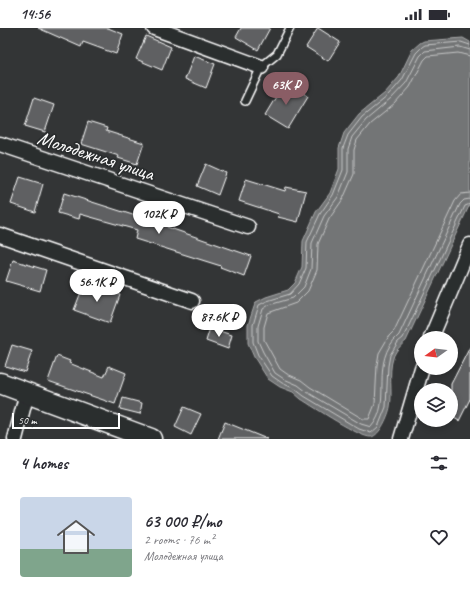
<!DOCTYPE html>
<html lang="en">
<head>
<meta charset="utf-8">
<style>
	body { margin:0; font-family:Caveat,sans-serif; background:#f7f7f7; color:#2b2b33; height:100vh; display:flex; flex-direction:column; font-size:15px; white-space:nowrap }
	* { box-sizing:border-box; margin:0 }
	p { font-size:13px; color:#7c7c81 }
	.icon { flex:none; width:22px; height:22px; fill:none; stroke:currentColor; stroke-width:2; stroke-linecap:round; stroke-linejoin:round }
	.map { position:relative; height:411px; overflow:hidden }
	.details { display:flex; flex-direction:column; background:#fff; flex:1 }
	.details>* { flex:none }
	.needle { width:26px; rotate:255deg }
	.tools { position:absolute; left:414px; top:303px; display:grid; gap:8px }
	.tools a { display:grid; place-items:center; width:44px; height:44px; border-radius:50%; background:#fff; box-shadow:0 2px 6px #0003; font-size:20px }
	.scale { position:absolute; left:12px; bottom:10px; width:108px; box-sizing:border-box; padding-left:4px; border:2px solid #fff; border-top:0; font-size:11px; line-height:14px; white-space:nowrap; color:#fff; -webkit-text-stroke:3px #2a2d2e; paint-order:stroke }
	.price { position:absolute; translate:-50% -34px; padding:0 9px; border-radius:14px; background:#fff; color:#222; font-size:13px; line-height:26px; filter:drop-shadow(0 1px 2px #0008) }
	.price::after { content:''; position:absolute; left:50%; top:24px; width:12px; height:9px; margin-left:-6px; background:inherit; clip-path:polygon(0 0,100% 0,50% 100%) }
	.price.on { background:#8a5d65; color:#fff }
	ul { padding:0; list-style:none }
	li { display:flex; align-items:center; gap:12px; height:100px; padding:0 20px }
	li+li { border-top:1px solid #e1e1e2 }
	li span { display:grid; place-items:center; flex:none; width:112px; height:80px; border-radius:4px; color:#555 }
	li>.icon { margin-inline-start:auto }
	span .icon { width:48px; height:48px; fill:#fffc; stroke-width:1 }
	li b { font-size:17px }
	h2 { display:flex; justify-content:space-between; align-items:center; height:48px; padding:0 20px; font-size:17px }
	.status { display:flex; justify-content:space-between; align-items:center; height:28px; padding:0 20px; background:#fff; direction:ltr }
	.status svg { height:11px; fill:currentColor }
	.map>svg:first-child { display:block }
	.water { fill:#737576; stroke:#abacad }
	.lines { fill:none; stroke-linecap:round; stroke-linejoin:round }
	.shore { stroke:#c7c8c8; stroke-width:1 }
	.building { fill:#5f6162; stroke:#fff }
	.lane-casing { stroke:#fff; stroke-width:10 }
	.street-casing { stroke:#fff; stroke-width:17 }
	.secondary-casing { stroke:#fff; stroke-width:23 }
	.lane { stroke:#2a2d2e; stroke-width:7 }
	.street { stroke:#2a2d2e; stroke-width:14 }
	.secondary { stroke:#2a2d2e; stroke-width:20 }
	.labels { text-anchor:middle; stroke-width:3.5; stroke-linejoin:round; paint-order:stroke }
	.street-label { font-size:20px; fill:#fff; stroke:#2a2d2e }
</style>
</head>
<body>
<div class="status"><b>14:56</b><svg viewBox="0 0 49 12"><path d="M0 12V9h3v3zM5 12V6h3v6zM10 12V3h3v9zM15 12V0h3v12zM26 1h20v11H26zM47 4h2v5h-2z"/></svg></div>
<div class="map">
<svg width="470" height="411" viewBox="0 0 470 411">
	<rect width="100%" height="100%" fill="#333536"/>
	<filter id="ink" filterUnits="userSpaceOnUse"><feTurbulence type="fractalNoise" baseFrequency=".025" numOctaves="2"/><feDisplacementMap in="SourceGraphic" scale="8" xChannelSelector="R" yChannelSelector="G"/><feConvolveMatrix kernelMatrix="1 2 1 2 8 2 1 2 1" color-interpolation-filters="sRGB"/></filter>
	<g filter="url(#ink)">
		<!-- water -->
		<path class="water" d="M463,10L470,14V176L406,313C401,317 395,323 393,330C388,346 393,363 390,379C389,386 380,408 371,409C360,410 314,379 301,371L293,364L280,359L268,351L254,329L248,315V297L254,279L256,274L266,269L288,262L295,255L302,239L303,213L316,184L330,165L339,141V120L344,105L359,86L385,65L399,49L412,22L420,15L424,13Z"/>
		<g class="lines">
			<!-- shore -->
			<path class="shore" d="M470,17L461,14L425,17L422,19L416,25L402,52L388,68L362,89L348,107L343,120V142L333,167L320,186L307,214L306,240L299,256L290,266L267,273L259,277L253,297V314L258,327L272,348L282,355L295,361L304,368L359,401L371,405L378,399L386,379L388,338L390,327L398,314L403,310L465,178L470,176
				M470,22L460,19L425,23L420,28L406,55L391,71L366,92L352,109L348,121V144L338,169L324,188L312,215L311,241L304,259L293,270L269,277L263,281L258,298V313L263,324L275,345L284,351L298,357L307,364L361,396L371,399C394,374 368,334 399,307L460,176L464,172L470,171
				M470,28L458,25L428,28L424,32L410,59L395,76L370,96L357,112L354,122V146L343,171L329,191L318,216L317,242L308,263L296,275L268,285L264,299V312L280,341L287,346L301,352L310,359L363,391H369L375,376L377,337L379,325L389,308L394,303L455,173L461,166L470,165"/>
		</g>
		<!-- building -->
		<path class="building" d="M38,0H108L123,6L116,26L83,14L81,19Z
			M241,0H270L258,22L236,9Z
			M318,0L340,14L328,33L306,19Z
			M146,8L171,19L162,42L136,31Z
			M194,28L215,36L206,60L185,51Z
			M285,54L308,68L288,101L265,87Z
			M34,70L54,77L45,104L25,98Z
			M88,94L107,100L106,103L144,115L137,136L118,130L119,128L81,116Z
			M206,136L226,145L218,167L197,158Z
			M20,149L43,156L35,184L11,176Z
			M246,151L285,163L286,159L306,163L298,194L278,189L279,186L239,173Z
			M64,165L167,198V199L251,228L244,248L220,239L221,238L135,211L137,202L80,186L79,191L58,185Z
			M13,232L46,242L40,263L6,253Z
			M85,254L120,267L110,295L74,282Z
			M210,300L232,307L228,321L206,313Z
			M12,317L32,323L25,344L5,338Z
			M470,319V371L459,393L451,388V356Z
			M57,328L70,333L69,335L104,349L109,338L126,345L115,376L48,353Z
			M123,370L142,375L140,386L120,381Z
			M184,379L201,386L191,407L175,399Z
			M225,394L267,411H218Z"/>
		<g class="lines">
			<defs>
				<path id="lane" d="M245,73L261,39L277,26L290,0"/>
				<path id="street" d="M154,0L261,39
					M0,116L248,199
					M0,207L192,273
					M431,310L470,217
					M15,411L27,365
					M401,411L422,340"/>
				<path id="secondary" d="M0,355L151,411"/>
			</defs>
			<!-- lane casing -->
			<use href="#lane" class="lane-casing"/>
			<!-- street casing -->
			<use href="#street" class="street-casing"/>
			<!-- secondary casing -->
			<use href="#secondary" class="secondary-casing"/>
			<!-- lane -->
			<use href="#lane" class="lane"/>
			<!-- street -->
			<use href="#street" class="street"/>
			<!-- secondary -->
			<use href="#secondary" class="secondary"/>
		</g>
	</g>
	<g class="labels">
		<!-- street labels -->
		<g class="street-label">
			<text transform="translate(96 127) rotate(18)" y="7">Молодежная улица</text>
		</g>
	</g>
</svg>
<div class="tools">
<a><svg class="needle" viewBox="-14 -14 28 28"><path d="M0-13l5 13h-10z" fill="#e53935"/><path d="M0 13l5-13h-10z" fill="#7c7c81"/></svg></a>
<a><svg class="icon" aria-label="layers" viewBox="0 0 24 24"><path d="M12 4l9 5-9 5-9-5zM3 14l9 5 9-5"/></svg></a>
</div>
<div class="scale">50 m</div>
<b class="price on" style="left:286px;top:78px">63K ₽</b>
<b class="price" style="left:159px;top:207px">102K ₽</b>
<b class="price" style="left:97px;top:275px">56.1K ₽</b>
<b class="price" style="left:219px;top:310px">87.6K ₽</b>
</div>
<section class="details">
<h2>4 homes<svg class="icon" aria-label="filters" viewBox="0 0 24 24"><path d="M4 7h16M4 17h16"/><circle cx="9" cy="7" r="2"/><circle cx="15" cy="17" r="2"/></svg></h2>
<ul>
<li><span style="background:linear-gradient(#c9d6e8 65%,#7fa58c 0)"><svg class="icon" aria-label="home" viewBox="0 0 24 24"><path d="M3 11l9-7 9 7M6 9v11h12V9"/></svg></span><div><b>63 000 ₽/mo</b><p>2 rooms · 76 m²</p><p>Молодежная улица</p></div><svg class="icon" aria-label="heart" viewBox="0 0 24 24"><path d="M12 20l-8-8c-3-5 5-10 8-4 3-6 11-1 8 4z"/></svg></li>
</ul>
</section>
</body>
</html>
